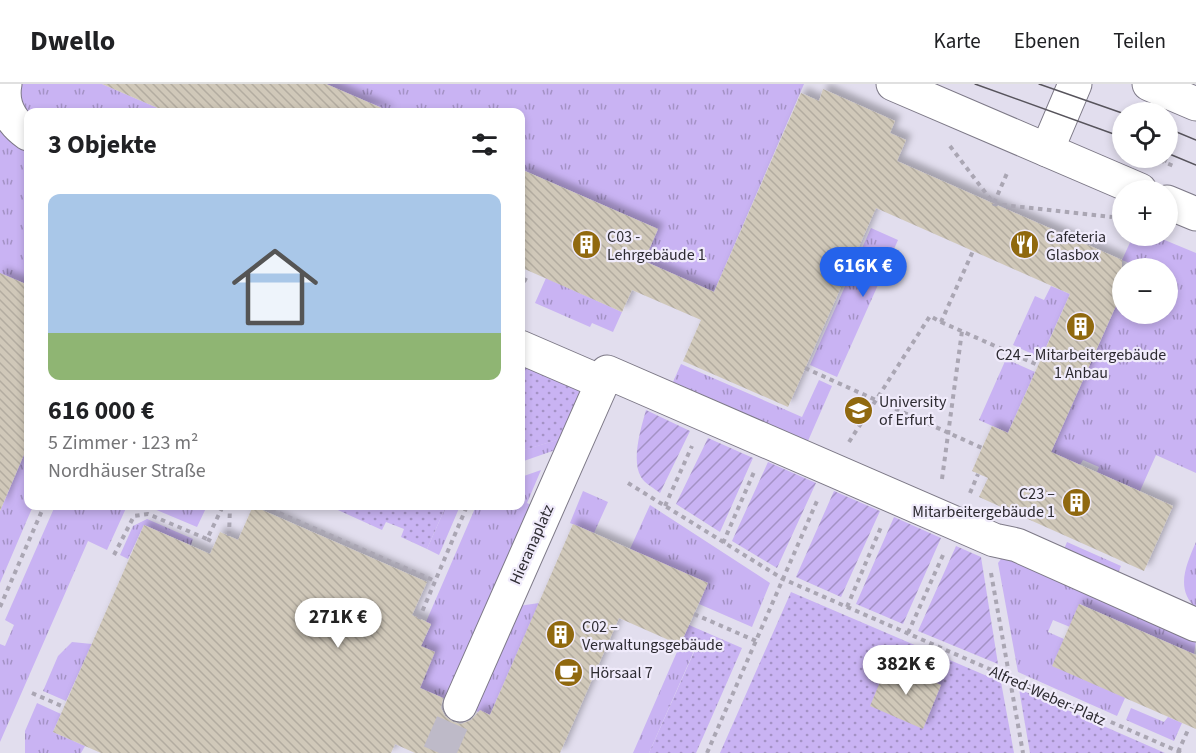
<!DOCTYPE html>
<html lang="de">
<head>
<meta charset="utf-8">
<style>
	body { margin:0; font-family:"Source Sans 3",sans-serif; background:#f6f6f6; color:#202124; height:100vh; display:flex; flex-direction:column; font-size:22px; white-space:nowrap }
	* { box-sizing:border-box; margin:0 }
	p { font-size:20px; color:#757577 }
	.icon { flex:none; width:33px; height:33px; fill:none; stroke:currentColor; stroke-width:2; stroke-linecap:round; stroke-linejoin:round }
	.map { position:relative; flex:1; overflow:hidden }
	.side { position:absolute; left:24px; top:24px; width:501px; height:402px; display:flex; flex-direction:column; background:#fff; border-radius:12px; box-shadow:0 3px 9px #0003 }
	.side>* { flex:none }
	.controls { position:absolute; left:1112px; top:18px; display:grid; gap:12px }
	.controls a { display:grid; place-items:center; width:66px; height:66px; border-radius:50%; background:#fff; box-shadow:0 3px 9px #0003; font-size:30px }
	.price { position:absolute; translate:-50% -51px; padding:0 14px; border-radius:21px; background:#fff; color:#222; font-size:20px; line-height:39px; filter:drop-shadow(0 2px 3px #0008) }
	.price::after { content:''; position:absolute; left:50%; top:36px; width:18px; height:14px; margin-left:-9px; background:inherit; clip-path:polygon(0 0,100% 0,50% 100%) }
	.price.current { background:#2563eb; color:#fff }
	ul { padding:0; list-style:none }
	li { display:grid; align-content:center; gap:12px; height:318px; padding:0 24px }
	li+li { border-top:2px solid #e0e0e0 }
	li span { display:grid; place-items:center; height:186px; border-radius:12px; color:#555 }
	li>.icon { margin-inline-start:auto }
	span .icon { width:108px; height:108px; fill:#fffc; stroke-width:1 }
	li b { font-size:26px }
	h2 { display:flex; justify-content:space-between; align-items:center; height:72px; padding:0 24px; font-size:26px }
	header { display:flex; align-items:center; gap:36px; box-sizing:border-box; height:84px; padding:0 30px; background:#fff; border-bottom:2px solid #e0e0e0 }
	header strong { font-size:28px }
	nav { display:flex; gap:33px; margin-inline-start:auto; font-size:21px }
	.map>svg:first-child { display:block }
	.grass { fill:url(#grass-tufts) }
	.park { fill:url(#park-dots) }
	.garden { fill:url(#garden-furrows) }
	.building { fill:url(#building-back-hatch); filter:url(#shadow) }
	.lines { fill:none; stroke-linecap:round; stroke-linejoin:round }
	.minor-tunnel { stroke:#bebac8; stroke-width:33; stroke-dasharray:33 16; stroke-linecap:butt }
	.minor-casing { stroke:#7d7987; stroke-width:35 }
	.major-casing { stroke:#7d7987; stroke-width:35 }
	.path { stroke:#aaa6b3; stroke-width:4; stroke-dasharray:4.5 4.5; stroke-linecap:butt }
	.minor { stroke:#fff; stroke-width:33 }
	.major { stroke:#fff; stroke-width:33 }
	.tram { stroke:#57545c; stroke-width:1.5 }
	.labels { text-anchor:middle; stroke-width:4.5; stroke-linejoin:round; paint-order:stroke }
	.poi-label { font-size:16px; fill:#2d2b31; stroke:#f0ebfb; text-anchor:start }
	.street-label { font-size:16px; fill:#2d2b31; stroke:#f0ebfb }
</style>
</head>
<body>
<header>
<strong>Dwello</strong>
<nav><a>Karte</a><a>Ebenen</a><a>Teilen</a></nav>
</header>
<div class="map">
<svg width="1196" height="669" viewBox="0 0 1196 669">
	<defs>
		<pattern id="grass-tufts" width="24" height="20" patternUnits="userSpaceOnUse" patternTransform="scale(1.5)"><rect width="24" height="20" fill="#c9b3f3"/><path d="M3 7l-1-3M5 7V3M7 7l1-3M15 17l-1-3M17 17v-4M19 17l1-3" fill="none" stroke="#a492c5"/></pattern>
		<pattern id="park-dots" width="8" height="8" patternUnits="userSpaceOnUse" patternTransform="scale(1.5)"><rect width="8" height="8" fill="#c9b3f3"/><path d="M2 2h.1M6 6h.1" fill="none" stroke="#a492c5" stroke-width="1.8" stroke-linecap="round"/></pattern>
		<pattern id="garden-furrows" width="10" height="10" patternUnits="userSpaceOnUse" patternTransform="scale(1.5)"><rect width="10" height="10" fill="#c9b3f3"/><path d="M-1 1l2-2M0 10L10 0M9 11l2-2" fill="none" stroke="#a492c5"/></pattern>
		<pattern id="building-back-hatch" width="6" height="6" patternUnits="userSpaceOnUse" patternTransform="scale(1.5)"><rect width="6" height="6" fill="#d0c8b9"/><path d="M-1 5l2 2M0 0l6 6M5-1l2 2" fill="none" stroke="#b3aca0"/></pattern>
		<filter id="shadow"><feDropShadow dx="5.5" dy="-5.5" stdDeviation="3" flood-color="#0004"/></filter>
	</defs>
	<rect width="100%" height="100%" fill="#e2deee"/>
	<!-- grass -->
	<path class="grass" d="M19,0H102L167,28H28L22,23Z
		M326,0H804L714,208L644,177L658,145L521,85L520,28H404L398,26L391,28Z
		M0,47L28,63V201L4,191L0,199Z
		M871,144L898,156L837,293L810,281Z
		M1133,152H1155L1196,169V389L1156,371L1140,407L1097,388L1099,383L1083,376L1080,381L1051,368L1122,208V230H1167V184H1133L1134,181L1122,176Z
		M546,194L622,228L613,248L592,239L590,243L535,219Z
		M1051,202L1070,210L1041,274L1013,261L1035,212L1044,216Z
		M1006,275L1035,288L1008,349L979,336Z
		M681,280L802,333L819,296L832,302L808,357L673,298Z
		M567,353L561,364L521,378L520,367Z
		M28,361V422H33L0,499V427Z
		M541,386L527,419L535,423L450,617L420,604L421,562L431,541L426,538L476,422H520L521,393Z
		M583,407L608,418L594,449L570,439Z
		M650,421L770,499L752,543L699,520L707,499L630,465Z
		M55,422H127L107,466L88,457L0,658V560L5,562L14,541L5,536Z
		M147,422H207L197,443Z
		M446,422H460L439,471L427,465Z
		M147,435L193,455L191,461L144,441L128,475L120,471L133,442Z
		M1067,458L1121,482L1117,492L1062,470Z
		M1196,458V524C1175,505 1186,481 1196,458Z
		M1004,471L1196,556L1194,570L1080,520L1070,543L1053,536L1048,548L1064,555L1125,614L1117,632L1018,588L998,479Z
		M539,519L490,631L468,625L512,523Z
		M72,558L92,560L66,617L43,607L58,572Z
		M680,561L694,567L649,669H633Z
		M37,619L61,630L53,648L85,662L81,669H25V647Z
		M1131,624L1164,638L1168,633L1182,639L1174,657L1126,636Z"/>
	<!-- park -->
	<path class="park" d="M520,281L587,300L567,353L521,367Z
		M329,422H446L427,465L401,453L404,445L386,438L382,446Z
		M791,508L1001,598L1014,669H720Z
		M689,541L742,564L696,669H649L694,568L680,561Z
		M1019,605L1165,669H1030Z"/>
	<!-- garden -->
	<path class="garden" d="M646,326L690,347L660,409C654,404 645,400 641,393C631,376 641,344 646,326Z
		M708,354L753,374L720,448L676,420Z
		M768,378L816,399L777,484L732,457Z
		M834,407L880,427L841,513L796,493Z
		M894,433L941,454L903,540L856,520Z
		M956,462L981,473L998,580L918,547Z"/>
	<!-- building -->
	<path class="building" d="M102,0H326L391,28H167Z
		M823,5L895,37L890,49L906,56L897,77L1122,176V208L1051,368L1173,422L1144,487L979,413L988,394L972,387L982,364L992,342L1008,349L1070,210L876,124L788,323L683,277L701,236L632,206L622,228L520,183V85L658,145L644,177L714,208L801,9L819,17Z
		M0,189L28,201V361L0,427Z
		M253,422L427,498L412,531L431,540L421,562L435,568L420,604L443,614L441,624L445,632L453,638L461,640L471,636L480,626L490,631L573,440L708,499L680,561L619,534L560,669H415L395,660L391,669H101L53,648L144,441L210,470L220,448L238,456Z
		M1079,520L1196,571V645L1052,582Z
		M888,579L941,601L923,645L870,622Z"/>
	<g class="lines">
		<!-- minor-tunnel -->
		<path class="minor-tunnel" d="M439,669L460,621"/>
		<defs>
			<path id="minor" d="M5,0C1,21 11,38 28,50
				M1047,66L1075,0
				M520,263L601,298
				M460,621L607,288L994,456L1017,461L1196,541"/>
			<path id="major" d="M893,0L1140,106
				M1149,0L1196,20
				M1167,118L1196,130"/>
		</defs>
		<!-- minor casing -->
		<use href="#minor" class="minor-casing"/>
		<!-- major casing -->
		<use href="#major" class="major-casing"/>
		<!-- path -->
		<path class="path" d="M950,62L994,120L1112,133
			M1167,72L1177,48
			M1166,74L1164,78L1176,83
			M994,119L1008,87
			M520,206L527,192
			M941,238L1038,281
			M805,284L982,364
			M849,358L930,232L941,238L973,167
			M942,395L962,247
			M628,399L783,495L1182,669
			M970,409L978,390
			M263,422L435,497
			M665,422L692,362
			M229,452L230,422
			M207,455L215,459
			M723,459L754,388
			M114,471L134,432L148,430L207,455L223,422
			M991,489L1023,669
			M0,523L44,422
			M847,523L881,443
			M694,530L756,557
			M419,535L467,422
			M908,549L943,471
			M32,609L64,623
			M1178,668L1188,646
			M707,669L817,417"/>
		<!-- minor -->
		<use href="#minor" class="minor"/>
		<!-- major -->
		<use href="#major" class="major"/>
		<!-- tram -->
		<path class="tram" d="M975,0L1122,53
			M1039,0L1122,29
			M1167,44L1196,56
			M1167,69L1196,81"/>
	</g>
	<!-- icons -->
	<defs>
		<symbol id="building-disc" viewBox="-11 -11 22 22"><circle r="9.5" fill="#90690f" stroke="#f0ebfb"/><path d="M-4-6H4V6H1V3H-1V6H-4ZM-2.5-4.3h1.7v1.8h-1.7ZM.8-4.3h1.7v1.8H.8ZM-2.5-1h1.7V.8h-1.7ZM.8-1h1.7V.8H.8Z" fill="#fff"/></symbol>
		<symbol id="restaurant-disc" viewBox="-11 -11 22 22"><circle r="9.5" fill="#90690f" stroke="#f0ebfb"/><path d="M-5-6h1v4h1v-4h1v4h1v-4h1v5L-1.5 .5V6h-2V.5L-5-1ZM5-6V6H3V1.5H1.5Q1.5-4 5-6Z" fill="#fff"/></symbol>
		<symbol id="university-disc" viewBox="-11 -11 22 22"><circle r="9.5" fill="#90690f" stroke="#f0ebfb"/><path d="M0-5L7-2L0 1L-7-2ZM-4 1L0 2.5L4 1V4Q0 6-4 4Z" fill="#fff"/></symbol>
		<symbol id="cafe-disc" viewBox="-11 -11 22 22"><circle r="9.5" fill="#90690f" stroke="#f0ebfb"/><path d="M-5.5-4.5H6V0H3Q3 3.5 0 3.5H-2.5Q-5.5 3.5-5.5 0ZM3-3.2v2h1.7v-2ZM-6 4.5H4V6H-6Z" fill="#fff"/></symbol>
	</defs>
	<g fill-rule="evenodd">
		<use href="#building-disc" x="570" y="144" width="33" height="33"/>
		<use href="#restaurant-disc" x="1008" y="144" width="33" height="33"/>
		<use href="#building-disc" x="1064" y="226" width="33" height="33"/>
		<use href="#university-disc" x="842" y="310" width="33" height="33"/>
		<use href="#building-disc" x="1060" y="402" width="33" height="33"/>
		<use href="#building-disc" x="544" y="534" width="33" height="33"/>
		<use href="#cafe-disc" x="552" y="572" width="33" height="33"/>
	</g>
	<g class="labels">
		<!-- poi labels -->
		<g class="poi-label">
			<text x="607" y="158">C03 -<tspan x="607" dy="18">Lehrgebäude 1</tspan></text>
			<text x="1046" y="158">Cafeteria<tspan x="1046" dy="18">Glasbox</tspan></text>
			<text x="1081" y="276" text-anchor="middle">C24 – Mitarbeitergebäude<tspan x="1081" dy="18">1 Anbau</tspan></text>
			<text x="879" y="323">University<tspan x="879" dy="18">of Erfurt</tspan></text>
			<text x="1055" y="415" text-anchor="end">C23 –<tspan x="1055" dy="18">Mitarbeitergebäude 1</tspan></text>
			<text x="582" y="548">C02 –<tspan x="582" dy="18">Verwaltungsgebäude</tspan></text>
			<text x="590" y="594">Hörsaal 7</text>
		</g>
		<!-- street labels -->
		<g class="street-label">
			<text transform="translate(531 460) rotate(-66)" y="6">Hieranaplatz</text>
			<text transform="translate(1048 611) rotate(24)" y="6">Alfred-Weber-Platz</text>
		</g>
	</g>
</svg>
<div class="controls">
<a><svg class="icon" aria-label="locate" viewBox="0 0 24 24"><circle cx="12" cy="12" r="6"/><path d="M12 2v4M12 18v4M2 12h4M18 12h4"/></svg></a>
<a>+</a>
<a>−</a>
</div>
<b class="price current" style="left:863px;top:214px">616K €</b>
<b class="price" style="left:338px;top:565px">271K €</b>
<b class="price" style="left:906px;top:612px">382K €</b>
<section class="side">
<h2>3 Objekte<svg class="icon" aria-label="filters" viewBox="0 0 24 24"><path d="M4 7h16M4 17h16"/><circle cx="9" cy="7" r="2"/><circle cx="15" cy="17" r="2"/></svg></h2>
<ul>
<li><span style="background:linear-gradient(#a9c7e8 75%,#8fb573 0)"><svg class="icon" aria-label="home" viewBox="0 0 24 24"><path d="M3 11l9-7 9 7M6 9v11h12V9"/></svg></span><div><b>616 000 €</b><p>5 Zimmer · 123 m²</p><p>Nordhäuser Straße</p></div></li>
</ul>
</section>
</div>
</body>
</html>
